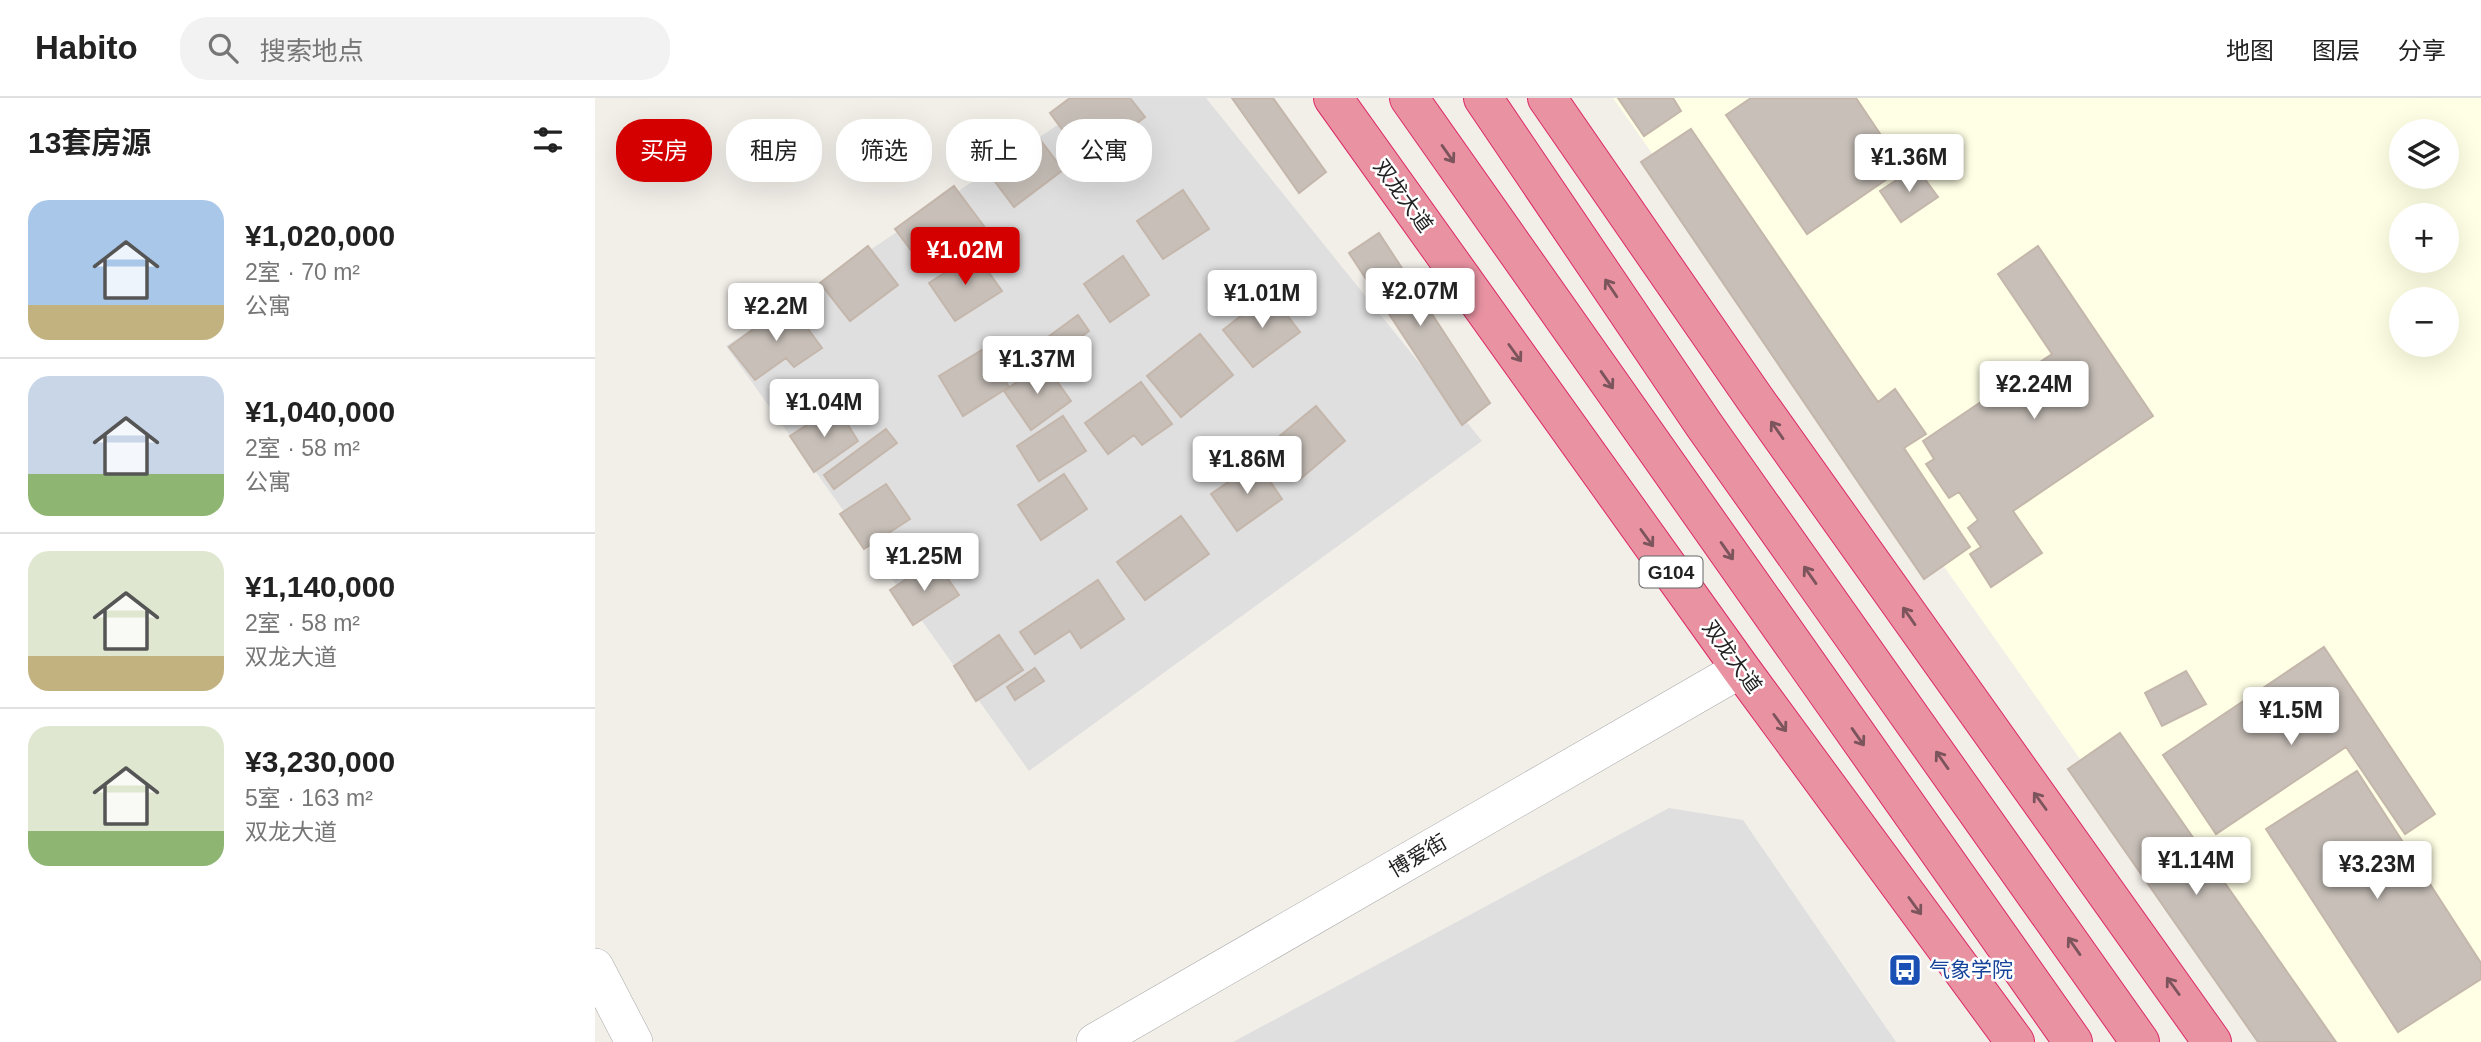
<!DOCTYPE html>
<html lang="zh">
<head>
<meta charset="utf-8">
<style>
	body { margin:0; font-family:Helvetica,"Noto Sans SC",sans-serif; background:#f2f2f2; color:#222; height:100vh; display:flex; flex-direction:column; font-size:26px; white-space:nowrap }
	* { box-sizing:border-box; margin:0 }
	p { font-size:23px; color:#767676 }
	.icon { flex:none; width:38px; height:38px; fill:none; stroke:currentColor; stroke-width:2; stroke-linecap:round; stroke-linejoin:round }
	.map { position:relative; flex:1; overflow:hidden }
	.sheet { display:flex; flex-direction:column; background:#fff; width:595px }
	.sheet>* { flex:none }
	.banner { position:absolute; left:21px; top:21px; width:665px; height:63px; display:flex; gap:14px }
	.fabs { position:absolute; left:1794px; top:21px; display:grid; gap:14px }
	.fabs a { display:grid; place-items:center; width:70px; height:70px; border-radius:50%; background:#fff; box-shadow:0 7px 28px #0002; font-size:35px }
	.price { position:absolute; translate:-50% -60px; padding:0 16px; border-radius:7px; background:#fff; color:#222; font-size:23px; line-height:46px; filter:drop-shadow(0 2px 4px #0008) }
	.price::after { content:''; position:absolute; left:50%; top:42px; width:21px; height:16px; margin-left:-10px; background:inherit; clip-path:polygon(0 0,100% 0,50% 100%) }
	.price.on { background:#d40000; color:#fff }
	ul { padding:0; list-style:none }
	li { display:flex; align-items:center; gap:21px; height:175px; padding:0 28px }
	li+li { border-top:2px solid #e0e0e0 }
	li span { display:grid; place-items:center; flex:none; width:196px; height:140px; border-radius:21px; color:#555 }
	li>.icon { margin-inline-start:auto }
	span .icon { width:84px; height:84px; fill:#fffc; stroke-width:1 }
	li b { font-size:30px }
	h2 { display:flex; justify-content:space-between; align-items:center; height:84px; padding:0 28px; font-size:30px }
	.tag { padding:0 24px; border-radius:28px; background:#fff; box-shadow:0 7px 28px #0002; font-size:24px; line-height:63px }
	.tag.on { background:#d40000; color:#fff }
	header { display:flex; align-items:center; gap:42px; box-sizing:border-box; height:98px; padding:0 35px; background:#fff; border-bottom:2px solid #e0e0e0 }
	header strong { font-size:33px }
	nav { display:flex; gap:38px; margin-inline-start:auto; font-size:24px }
	.search { width:490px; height:63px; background:#f2f2f2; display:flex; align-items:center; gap:18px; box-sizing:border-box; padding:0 24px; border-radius:28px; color:#767676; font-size:26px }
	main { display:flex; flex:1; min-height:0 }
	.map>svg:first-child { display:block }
	.residential { fill:#e0dfdf }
	.education { fill:#ffffe5; fill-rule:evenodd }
	.building { fill:#c7bfb8; stroke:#c4b6ab; stroke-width:2 }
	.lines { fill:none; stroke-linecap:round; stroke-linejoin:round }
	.minor-casing { stroke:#a9a9a9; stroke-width:38 }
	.highway-casing { stroke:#dc2a67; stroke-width:40 }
	.minor { stroke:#fff; stroke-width:37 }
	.highway { stroke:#e892a2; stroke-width:38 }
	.oneway { stroke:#7b545c }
	.labels { text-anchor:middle; stroke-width:5; stroke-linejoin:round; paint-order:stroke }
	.shield { fill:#fff; stroke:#646464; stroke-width:2 }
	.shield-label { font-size:19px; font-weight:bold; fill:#222 }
	.street-label { font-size:21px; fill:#222; stroke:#fff }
	.transit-label { font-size:21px; fill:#164399; stroke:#fff; text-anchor:start }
</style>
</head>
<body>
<header>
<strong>Habito</strong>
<div class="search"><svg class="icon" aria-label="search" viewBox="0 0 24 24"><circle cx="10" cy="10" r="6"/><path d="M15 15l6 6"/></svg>搜索地点</div>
<nav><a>地图</a><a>图层</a><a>分享</a></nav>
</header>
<main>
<section class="sheet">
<h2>13套房源<svg class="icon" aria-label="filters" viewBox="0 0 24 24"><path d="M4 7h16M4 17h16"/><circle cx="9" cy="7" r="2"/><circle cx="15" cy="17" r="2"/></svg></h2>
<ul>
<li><span style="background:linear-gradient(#a9c7e8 75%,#c2b280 0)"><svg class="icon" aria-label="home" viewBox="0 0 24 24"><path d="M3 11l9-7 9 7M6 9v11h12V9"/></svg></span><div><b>¥1,020,000</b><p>2室 · 70 m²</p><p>公寓</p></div></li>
<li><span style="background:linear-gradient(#c9d6e8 70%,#8fb573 0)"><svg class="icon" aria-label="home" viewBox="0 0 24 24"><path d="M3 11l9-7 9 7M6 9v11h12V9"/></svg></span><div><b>¥1,040,000</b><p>2室 · 58 m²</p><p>公寓</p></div></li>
<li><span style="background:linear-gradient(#dfe7d0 75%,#c2b280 0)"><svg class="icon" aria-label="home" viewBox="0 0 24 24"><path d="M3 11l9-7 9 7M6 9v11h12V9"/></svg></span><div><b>¥1,140,000</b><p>2室 · 58 m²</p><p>双龙大道</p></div></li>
<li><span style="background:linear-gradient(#dfe7d0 75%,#8fb573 0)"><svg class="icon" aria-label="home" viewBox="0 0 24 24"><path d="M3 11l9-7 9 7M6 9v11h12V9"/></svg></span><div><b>¥3,230,000</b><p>5室 · 163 m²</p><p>双龙大道</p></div></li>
</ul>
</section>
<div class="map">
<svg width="1886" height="944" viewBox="0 0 1886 944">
	<rect width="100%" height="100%" fill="#f2efe9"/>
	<!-- residential -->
	<path class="residential" d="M503,0H611L887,343L434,673L131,248Z
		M1074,710L1148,722L1301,944H638Z"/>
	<!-- education -->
	<path class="education" d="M1018,0H1886V944H1685ZM1806,33H1852V79H1806ZM1806,117H1852V163H1806ZM1806,201H1852V247H1806Z"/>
	<!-- building -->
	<path class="building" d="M475,0H535L550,19L522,40L514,30L483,53L455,15Z
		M637,0H678L731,74L704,95Z
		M1023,0H1078L1086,13L1049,38Z
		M1156,0H1261L1308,70L1212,136L1131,17Z
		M1096,31L1283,304L1300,291L1331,336L1309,350L1375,449L1329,481L1046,64Z
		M438,32L468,72L419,109L389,69Z
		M1321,69L1343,99L1306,124L1285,93Z
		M359,88L394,135L366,155L359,145L328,168L300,131Z
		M588,92L614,131L568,161L542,123Z
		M784,135L895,305L867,327L754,155Z
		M273,148L303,187L255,223L225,185Z
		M1443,148L1558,318L1418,413L1447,455L1396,489L1375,456L1386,449L1373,430L1383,422L1364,394L1354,400L1331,366L1339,361L1328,343L1457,256L1403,176Z
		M380,155L407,193L360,223L334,185Z
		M528,158L554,197L515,224L489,186Z
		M675,195L705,234L658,269L628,232Z
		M194,205L227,250L199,269L191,260L160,282L134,249Z
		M483,217L494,233L460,258L449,242Z
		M605,236L638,277L586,319L552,278Z
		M390,250L414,289L368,318L344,278Z
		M449,265L476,303L436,332L409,293Z
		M546,284L577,326L547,347L539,337L513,356L490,325Z
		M241,308L263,343L219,374L195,338Z
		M721,308L750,343L704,382L674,347Z
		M468,318L491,353L444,383L422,348Z
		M291,331L302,345L239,391L229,377Z
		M662,364L687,401L642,433L616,396Z
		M469,376L492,411L446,442L423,407Z
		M291,386L315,421L269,451L245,416Z
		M586,418L614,456L550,502L522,464Z
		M340,462L364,497L318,527L295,492Z
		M503,482L529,521L486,550L475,533L440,556L425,534Z
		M404,537L428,572L381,603L359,568Z
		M1729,549L1840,716L1810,736L1751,649L1621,736L1568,657Z
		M440,570L449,583L420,602L412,589Z
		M1591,573L1611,606L1567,628L1550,595Z
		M1525,635L1741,944H1663L1473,671Z
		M1762,673L1886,865V881L1803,934L1671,731Z"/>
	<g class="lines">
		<defs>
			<path id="minor" d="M0,869L39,944
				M500,944L1146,571"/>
			<path id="highway" d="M738,0L1146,571L1420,944
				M814,0L1478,944
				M888,0L1109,327L1545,944
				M952,0L1160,301L1617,944"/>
		</defs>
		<!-- minor casing -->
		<use href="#minor" class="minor-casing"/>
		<!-- highway casing -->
		<use href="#highway" class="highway-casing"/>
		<!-- minor -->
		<use href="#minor" class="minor"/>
		<!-- highway -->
		<use href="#highway" class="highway"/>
	</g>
	<!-- one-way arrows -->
	<defs><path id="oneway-shaft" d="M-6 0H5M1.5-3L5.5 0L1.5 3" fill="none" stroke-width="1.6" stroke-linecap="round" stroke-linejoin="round" transform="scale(1.75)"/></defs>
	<g class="oneway">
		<use href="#oneway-shaft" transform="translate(853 56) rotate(55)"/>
		<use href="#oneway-shaft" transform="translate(1016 190) rotate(-124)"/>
		<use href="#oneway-shaft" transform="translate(920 255) rotate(54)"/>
		<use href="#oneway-shaft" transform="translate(1012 282) rotate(55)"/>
		<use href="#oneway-shaft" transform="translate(1182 332) rotate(-125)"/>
		<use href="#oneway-shaft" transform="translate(1052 440) rotate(54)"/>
		<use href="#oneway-shaft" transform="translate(1132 453) rotate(55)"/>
		<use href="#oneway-shaft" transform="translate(1215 477) rotate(-125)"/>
		<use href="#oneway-shaft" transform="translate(1314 518) rotate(-125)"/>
		<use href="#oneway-shaft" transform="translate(1185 625) rotate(54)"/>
		<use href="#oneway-shaft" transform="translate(1263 639) rotate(55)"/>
		<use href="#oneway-shaft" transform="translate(1347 662) rotate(-125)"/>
		<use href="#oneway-shaft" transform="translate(1445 703) rotate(-126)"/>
		<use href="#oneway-shaft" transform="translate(1320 808) rotate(54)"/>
		<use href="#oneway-shaft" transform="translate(1479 848) rotate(-125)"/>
		<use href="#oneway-shaft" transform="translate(1578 888) rotate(-126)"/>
	</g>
	<!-- icons -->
	<defs>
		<symbol id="bus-square" viewBox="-11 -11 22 22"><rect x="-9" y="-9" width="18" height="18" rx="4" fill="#1a4fb4" stroke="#fff"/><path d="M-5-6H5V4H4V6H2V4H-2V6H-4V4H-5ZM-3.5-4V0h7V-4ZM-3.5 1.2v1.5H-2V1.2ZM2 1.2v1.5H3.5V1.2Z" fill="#fff"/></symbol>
	</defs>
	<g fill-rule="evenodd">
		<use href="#bus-square" x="1291" y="853" width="38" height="38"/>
	</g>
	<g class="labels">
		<!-- shield labels -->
		<rect class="shield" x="1044.5" y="458.5" width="63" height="31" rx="5"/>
		<g class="shield-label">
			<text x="1076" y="481">G104</text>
		</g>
		<!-- street labels -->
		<g class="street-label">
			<text transform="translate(808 98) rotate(54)" y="7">双龙大道</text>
			<text transform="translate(1137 559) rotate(54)" y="7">双龙大道</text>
			<text transform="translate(823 758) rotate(-30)" y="7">博爱街</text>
		</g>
		<!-- transit labels -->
		<g class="transit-label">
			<text x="1334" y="879">气象学院</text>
		</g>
	</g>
</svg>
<div class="fabs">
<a><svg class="icon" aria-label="layers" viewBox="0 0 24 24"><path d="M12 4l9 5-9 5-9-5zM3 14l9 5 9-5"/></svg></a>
<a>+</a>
<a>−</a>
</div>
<b class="price" style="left:1314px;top:96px">¥1.36M</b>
<b class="price on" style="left:370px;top:189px">¥1.02M</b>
<b class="price" style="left:825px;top:230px">¥2.07M</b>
<b class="price" style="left:667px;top:232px">¥1.01M</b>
<b class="price" style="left:181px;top:245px">¥2.2M</b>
<b class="price" style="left:442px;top:298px">¥1.37M</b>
<b class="price" style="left:1439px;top:323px">¥2.24M</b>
<b class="price" style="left:229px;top:341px">¥1.04M</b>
<b class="price" style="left:652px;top:398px">¥1.86M</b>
<b class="price" style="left:329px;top:495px">¥1.25M</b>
<b class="price" style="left:1696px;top:649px">¥1.5M</b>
<b class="price" style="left:1601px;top:799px">¥1.14M</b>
<b class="price" style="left:1782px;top:803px">¥3.23M</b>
<div class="banner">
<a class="tag on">买房</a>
<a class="tag">租房</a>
<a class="tag">筛选</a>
<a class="tag">新上</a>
<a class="tag">公寓</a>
</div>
</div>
</main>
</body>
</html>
